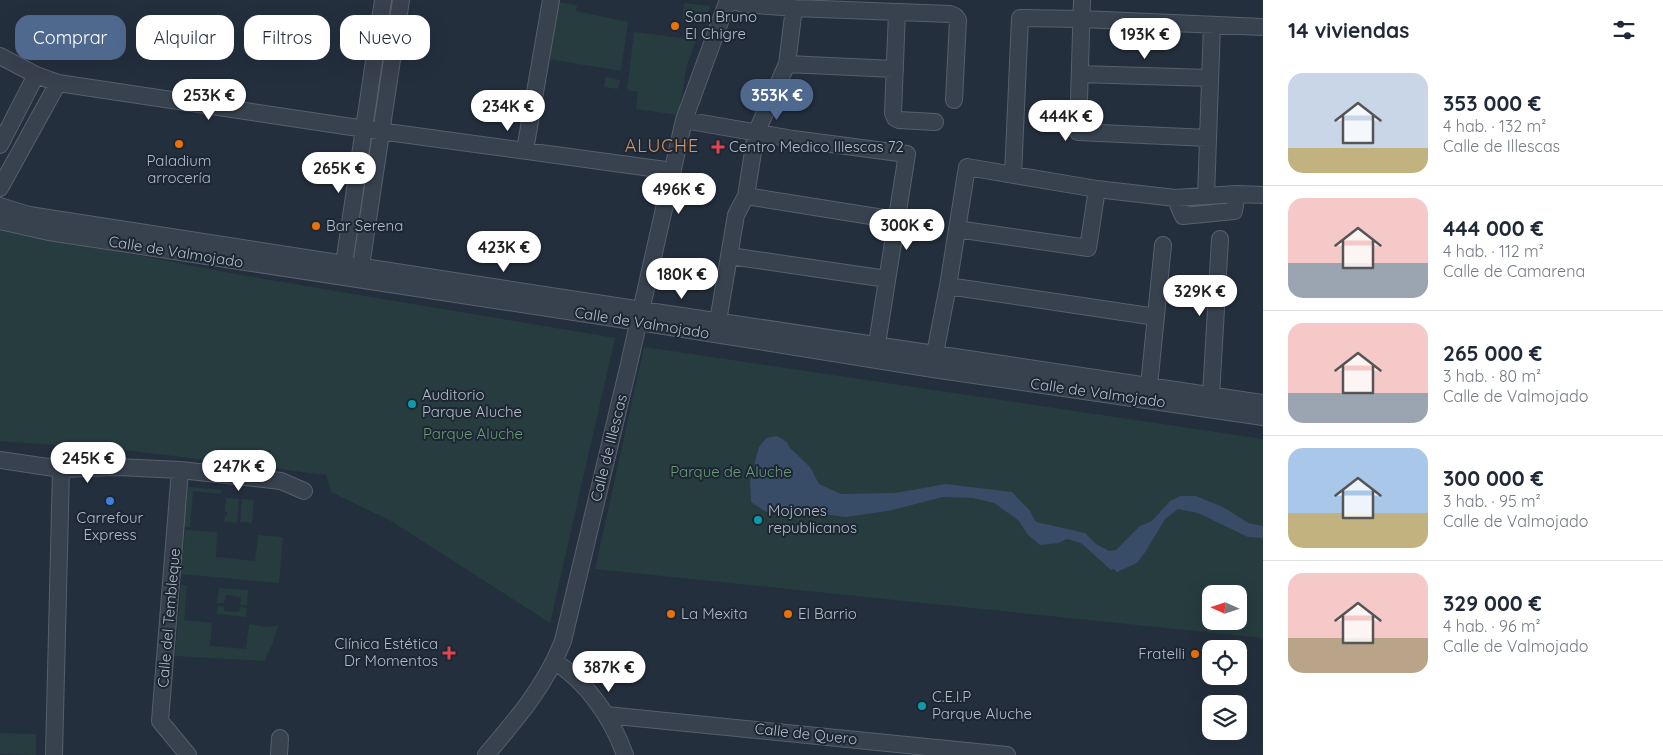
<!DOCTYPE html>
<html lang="es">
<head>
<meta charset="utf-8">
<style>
	body { margin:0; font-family:Quicksand,sans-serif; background:#f6f6f7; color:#1f2937; height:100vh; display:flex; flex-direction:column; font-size:19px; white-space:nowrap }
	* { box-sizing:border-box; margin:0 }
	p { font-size:16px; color:#747a83 }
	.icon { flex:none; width:28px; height:28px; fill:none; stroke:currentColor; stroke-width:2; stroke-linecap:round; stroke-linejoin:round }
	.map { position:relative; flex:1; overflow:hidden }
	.sheet { display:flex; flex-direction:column; background:#fff; width:400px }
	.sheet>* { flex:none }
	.top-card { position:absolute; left:15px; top:15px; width:475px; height:45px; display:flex; gap:10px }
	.needle { width:32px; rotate:273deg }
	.buttons { position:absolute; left:1202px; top:585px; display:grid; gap:10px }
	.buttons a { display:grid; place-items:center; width:45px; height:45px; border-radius:10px; background:#fff; box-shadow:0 5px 20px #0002; font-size:25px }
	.price { position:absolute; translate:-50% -42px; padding:0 11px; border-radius:18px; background:#fff; color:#222; font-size:16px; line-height:32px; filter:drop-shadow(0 1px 2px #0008) }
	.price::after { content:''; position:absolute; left:50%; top:30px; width:15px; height:11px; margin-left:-8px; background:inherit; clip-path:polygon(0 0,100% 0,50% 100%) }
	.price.active { background:#4f688e; color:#fff }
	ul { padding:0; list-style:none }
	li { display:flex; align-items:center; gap:15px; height:125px; padding:0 25px }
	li+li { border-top:1px solid #e0e1e3 }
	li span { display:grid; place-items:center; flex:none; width:140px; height:100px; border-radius:15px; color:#555 }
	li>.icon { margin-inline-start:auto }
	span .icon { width:60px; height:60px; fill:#fffc; stroke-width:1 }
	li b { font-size:21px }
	h2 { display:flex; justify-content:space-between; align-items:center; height:60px; padding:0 25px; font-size:21px }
	.chip { padding:0 18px; border-radius:15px; background:#fff; box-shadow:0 5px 20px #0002; font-size:18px; line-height:45px }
	.chip.active { background:#4f688e; color:#fff }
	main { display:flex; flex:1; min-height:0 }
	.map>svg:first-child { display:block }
	.green { fill:#263c3f; fill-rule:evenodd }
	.water { fill:#394c67 }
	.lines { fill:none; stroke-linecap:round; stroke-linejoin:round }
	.minor-casing { stroke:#565f6c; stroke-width:18 }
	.minor { stroke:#38414e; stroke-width:16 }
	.food-dot { fill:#e8710a; stroke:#1d2633; stroke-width:2 }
	.health-dot { fill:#e0444e; stroke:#1d2633; stroke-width:2 }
	.culture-dot { fill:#0f9aa8; stroke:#1d2633; stroke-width:2 }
	.shop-dot { fill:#3f7fe0; stroke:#1d2633; stroke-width:2 }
	.labels { text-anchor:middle; stroke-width:4; stroke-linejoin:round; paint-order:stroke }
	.poi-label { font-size:15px; fill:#b4bcc9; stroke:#1d2633; text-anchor:start }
	.street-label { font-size:15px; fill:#b4bcc9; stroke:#1d2633 }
	.park-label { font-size:15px; fill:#6b9a76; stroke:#1d2633 }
	.quarter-label { font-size:18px; letter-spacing:1px; fill:#d59563; stroke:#1d2633 }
</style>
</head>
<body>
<main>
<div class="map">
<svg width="1263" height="755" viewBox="0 0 1263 755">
	<rect width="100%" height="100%" fill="#242f3e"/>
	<!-- green -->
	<path class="green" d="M557,2L577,5L576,11L628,22L621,71L548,59Z
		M684,3L711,6L702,24L682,22Z
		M634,32L696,40L687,65L678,115L636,109L638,92L627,90Z
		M606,77L620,80L618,89L604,87Z
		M0,229L246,276L615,338L550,623L391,521L331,492L326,475L133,451L0,441Z
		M644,347L1263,439V638L595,569ZM1211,594H1239V621H1211Z
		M188,487L221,490V494L193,491L190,527H184Z
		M226,498L239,499L237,523L224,522L225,515H227V512H225Z
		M242,499L254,500L252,523L240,522Z
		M185,530L217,532L216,557L255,561L258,535L283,537L279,583L181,574Z
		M181,585L187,586L184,620L212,623L210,646L246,649L249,624L265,627L278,626L272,645L264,661L175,656Z
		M219,588L248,590L247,605H240L241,597L226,595L224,603H217Z
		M218,606H224V611L239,612L240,607L247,608L246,617L217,614Z
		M0,733L36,734V755L0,754Z"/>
	<!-- water -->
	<path class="water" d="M777,436L787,442L790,448L810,467L819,484L841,494L895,493L946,484L1012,492L1030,511L1036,522L1085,533L1096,544L1109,551L1116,550L1140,526L1152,521L1170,501L1180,496H1196L1223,507L1248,523L1263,526V538L1248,537L1198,513L1178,509L1165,519L1146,551L1137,563L1117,572L1114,569L1111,570L1081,543L1067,539L1058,543L1040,545L1028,535L1018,520L994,503L973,498L943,497L888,511L846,517L800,511L766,512L751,502L750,480L754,472L755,461L759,447L766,438Z"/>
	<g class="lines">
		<defs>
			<path id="minor" d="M731,0L743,4L794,8L950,14L955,16L958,20L954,100
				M1082,0L1078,132L1208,138
				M897,12L893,113L895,118L899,120L935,122
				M0,56L36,75L58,83L365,129L673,171
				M787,64L895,69
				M1080,74L1209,78
				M684,120L793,139L907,154L877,344
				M0,145L36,75
				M525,150L551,0
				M1013,175L1020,18L1082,19L1263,27
				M0,188L58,83
				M746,196L896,220
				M1206,196L1212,25
				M1175,198L1183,216L1234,211L1237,194
				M0,206L29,215L642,310L1263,403
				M0,221L49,232L639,322L933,369L1263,417
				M957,229L1088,248L1097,189
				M730,256L887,279
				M361,266L401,0
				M349,272L344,264L383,0
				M948,286L1156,317
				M718,321L736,215L746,196L756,133L787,64L794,8
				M933,364L948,286L967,167L1097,189L1175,198L1237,194L1263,195
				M1149,386L1163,245
				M1211,396L1220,239
				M0,460L61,469L118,467L180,470L281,481L304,491
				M180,470L160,721L188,755
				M554,661C587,682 612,718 625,755
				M606,715L1007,755
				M54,755L61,469
				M279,755L280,738
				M486,755C516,720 546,685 563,641L629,364L684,120L728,0"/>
		</defs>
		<!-- minor casing -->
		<use href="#minor" class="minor-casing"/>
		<!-- minor -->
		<use href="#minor" class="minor"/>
	</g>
	<!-- markers -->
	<g class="food-dot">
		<circle cx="675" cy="26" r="5"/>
		<circle cx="179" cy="144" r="5"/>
		<circle cx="316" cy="226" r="5"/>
		<circle cx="671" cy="614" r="5"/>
		<circle cx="788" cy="614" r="5"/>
		<circle cx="1195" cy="654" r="5"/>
	</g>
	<g class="health-dot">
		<path d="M715.5 139.5h5v5h5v5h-5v5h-5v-5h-5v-5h5z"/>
		<path d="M446.5 645.5h5v5h5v5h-5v5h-5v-5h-5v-5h5z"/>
	</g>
	<g class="culture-dot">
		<circle cx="412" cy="404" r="5"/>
		<circle cx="758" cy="520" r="5"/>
		<circle cx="922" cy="706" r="5"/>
	</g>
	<circle class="shop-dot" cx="110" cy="501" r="5"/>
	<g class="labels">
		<!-- poi labels -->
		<g class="poi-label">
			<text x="685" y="22">San Bruno<tspan x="685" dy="17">El Chigre</tspan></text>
			<text x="729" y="152">Centro Medico Illescas 72</text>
			<text x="179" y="166" text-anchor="middle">Paladium<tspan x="179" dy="17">arrocería</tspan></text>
			<text x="326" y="231">Bar Serena</text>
			<text x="422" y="400">Auditorio<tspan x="422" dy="17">Parque Aluche</tspan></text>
			<text x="768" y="516">Mojones<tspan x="768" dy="17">republicanos</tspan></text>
			<text x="110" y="523" text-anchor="middle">Carrefour<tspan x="110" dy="17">Express</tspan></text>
			<text x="681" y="619">La Mexita</text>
			<text x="798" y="619">El Barrio</text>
			<text x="438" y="649" text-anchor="end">Clínica Estética<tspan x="438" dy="17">Dr Momentos</tspan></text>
			<text x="1185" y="659" text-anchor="end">Fratelli</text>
			<text x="932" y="702">C.E.I.P<tspan x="932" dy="17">Parque Aluche</tspan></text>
		</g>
		<!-- street labels -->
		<g class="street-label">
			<text transform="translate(176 252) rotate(9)" y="5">Calle de Valmojado</text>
			<text transform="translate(642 323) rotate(9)" y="5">Calle de Valmojado</text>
			<text transform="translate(1098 393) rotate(8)" y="5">Calle de Valmojado</text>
			<text transform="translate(609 448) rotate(-76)" y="5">Calle de Illescas</text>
			<text transform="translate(169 618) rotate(-85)" y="5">Calle del Tembleque</text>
			<text transform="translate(806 734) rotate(6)" y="5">Calle de Quero</text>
		</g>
		<!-- park labels -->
		<g class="park-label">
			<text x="473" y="439">Parque Aluche</text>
			<text x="731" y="477">Parque de Aluche</text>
		</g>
		<!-- quarter labels -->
		<g class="quarter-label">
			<text x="662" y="152">ALUCHE</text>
		</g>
	</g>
</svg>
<div class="buttons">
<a><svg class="needle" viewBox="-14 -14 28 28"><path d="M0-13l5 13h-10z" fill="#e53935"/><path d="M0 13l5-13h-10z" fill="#747a83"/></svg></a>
<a><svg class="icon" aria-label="locate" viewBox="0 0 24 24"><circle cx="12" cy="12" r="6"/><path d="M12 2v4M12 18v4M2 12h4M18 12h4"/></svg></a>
<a><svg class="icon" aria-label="layers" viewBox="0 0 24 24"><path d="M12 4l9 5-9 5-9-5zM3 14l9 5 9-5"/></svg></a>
</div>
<b class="price" style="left:1145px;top:60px">193K €</b>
<b class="price" style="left:209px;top:121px">253K €</b>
<b class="price active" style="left:777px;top:121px">353K €</b>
<b class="price" style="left:508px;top:132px">234K €</b>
<b class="price" style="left:1066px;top:142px">444K €</b>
<b class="price" style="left:339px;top:194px">265K €</b>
<b class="price" style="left:679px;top:215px">496K €</b>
<b class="price" style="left:907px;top:251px">300K €</b>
<b class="price" style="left:504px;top:273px">423K €</b>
<b class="price" style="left:682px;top:300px">180K €</b>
<b class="price" style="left:1200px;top:317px">329K €</b>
<b class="price" style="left:88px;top:484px">245K €</b>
<b class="price" style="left:239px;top:492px">247K €</b>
<b class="price" style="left:609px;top:693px">387K €</b>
<div class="top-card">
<a class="chip active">Comprar</a>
<a class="chip">Alquilar</a>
<a class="chip">Filtros</a>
<a class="chip">Nuevo</a>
</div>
</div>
<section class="sheet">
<h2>14 viviendas<svg class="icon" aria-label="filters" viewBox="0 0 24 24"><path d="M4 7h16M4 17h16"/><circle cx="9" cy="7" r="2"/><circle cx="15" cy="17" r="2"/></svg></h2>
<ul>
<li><span style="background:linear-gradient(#c9d6e8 75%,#c2b280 0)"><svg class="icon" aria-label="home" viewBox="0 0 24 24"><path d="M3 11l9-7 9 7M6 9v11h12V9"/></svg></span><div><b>353 000 €</b><p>4 hab. · 132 m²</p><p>Calle de Illescas</p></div></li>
<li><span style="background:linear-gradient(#f6c9c9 65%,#9aa5b1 0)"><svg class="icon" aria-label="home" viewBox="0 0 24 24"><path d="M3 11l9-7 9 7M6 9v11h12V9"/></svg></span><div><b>444 000 €</b><p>4 hab. · 112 m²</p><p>Calle de Camarena</p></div></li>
<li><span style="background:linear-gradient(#f6c9c9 70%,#9aa5b1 0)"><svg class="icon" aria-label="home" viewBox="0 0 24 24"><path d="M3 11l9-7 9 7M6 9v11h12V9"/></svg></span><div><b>265 000 €</b><p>3 hab. · 80 m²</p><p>Calle de Valmojado</p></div></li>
<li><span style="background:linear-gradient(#a9c7e8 65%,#c2b280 0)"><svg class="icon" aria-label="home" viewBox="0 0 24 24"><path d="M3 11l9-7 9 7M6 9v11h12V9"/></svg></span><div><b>300 000 €</b><p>3 hab. · 95 m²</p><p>Calle de Valmojado</p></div></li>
<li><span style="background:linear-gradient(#f6c9c9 65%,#b9a48a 0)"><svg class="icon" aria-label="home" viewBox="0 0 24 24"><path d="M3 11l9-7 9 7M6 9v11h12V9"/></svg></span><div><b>329 000 €</b><p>4 hab. · 96 m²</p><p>Calle de Valmojado</p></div></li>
</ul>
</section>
</main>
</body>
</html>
